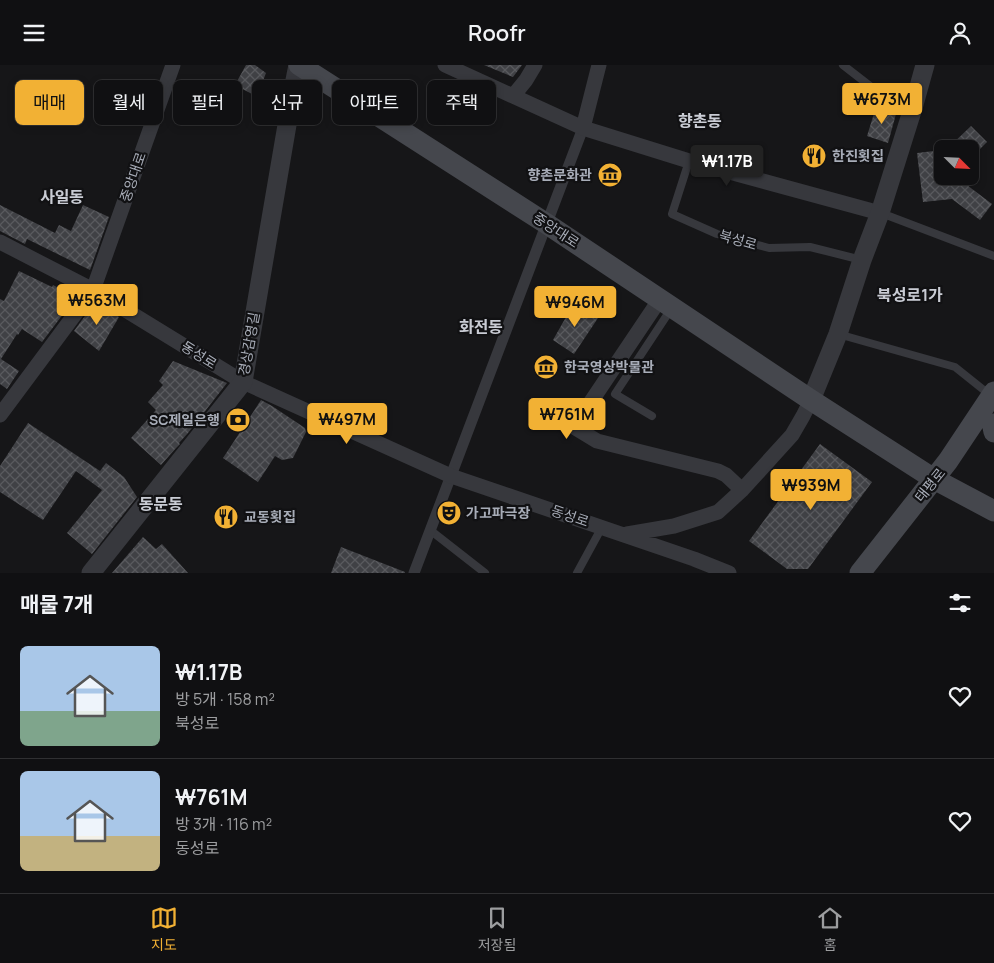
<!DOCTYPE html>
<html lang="ko">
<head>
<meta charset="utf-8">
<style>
	body { margin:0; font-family:Manrope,"Noto Sans KR",sans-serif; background:#19191b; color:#f1f3f6; height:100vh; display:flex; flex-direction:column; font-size:19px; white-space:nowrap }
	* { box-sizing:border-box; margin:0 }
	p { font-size:16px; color:#9c9d9f }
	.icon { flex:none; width:28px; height:28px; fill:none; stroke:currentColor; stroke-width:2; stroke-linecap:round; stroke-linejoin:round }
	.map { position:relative; height:508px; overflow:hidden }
	.sheet { display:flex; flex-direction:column; background:#101012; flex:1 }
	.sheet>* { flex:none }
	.banner { position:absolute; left:15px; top:15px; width:500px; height:45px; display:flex; gap:10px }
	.needle { width:32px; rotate:114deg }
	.buttons { position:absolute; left:934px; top:75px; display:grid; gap:10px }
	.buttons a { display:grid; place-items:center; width:45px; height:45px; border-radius:8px; background:#101012; box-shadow:0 2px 8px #0003,0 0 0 1px #303032; font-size:25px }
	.price { position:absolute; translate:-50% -42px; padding:0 11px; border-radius:5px; background:#f2b134; color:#111; font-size:16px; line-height:32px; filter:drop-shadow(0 1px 2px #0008) }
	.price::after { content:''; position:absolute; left:50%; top:30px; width:15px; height:11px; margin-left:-8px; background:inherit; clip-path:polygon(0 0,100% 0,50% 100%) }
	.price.on { background:#222; color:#fff }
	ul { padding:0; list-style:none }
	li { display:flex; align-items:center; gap:15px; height:125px; padding:0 20px }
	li+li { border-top:1px solid #303032 }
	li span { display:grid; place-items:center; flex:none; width:140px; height:100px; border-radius:8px; color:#555 }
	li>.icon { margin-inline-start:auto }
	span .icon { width:60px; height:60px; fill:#fffc; stroke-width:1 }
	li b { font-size:21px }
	h2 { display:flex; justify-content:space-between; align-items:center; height:60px; padding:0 20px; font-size:21px }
	.chip { padding:0 18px; border-radius:8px; background:#101012; box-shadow:0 2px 8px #0003,0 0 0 1px #303032; font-size:18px; line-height:45px }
	.chip.on { background:#f2b134; color:#111 }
	header { display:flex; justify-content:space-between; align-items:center; height:65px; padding:0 20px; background:#101012; font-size:22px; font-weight:600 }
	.tab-bar { display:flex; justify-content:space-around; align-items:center; height:70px; border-top:1px solid #303032; background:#101012; font-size:14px; color:#9c9d9f }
	.tab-bar a { display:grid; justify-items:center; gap:2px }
	.tab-bar .on { color:#f2b134 }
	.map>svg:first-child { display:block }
	.building { fill:url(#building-cross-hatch) }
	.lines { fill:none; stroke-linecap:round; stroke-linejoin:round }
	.service { stroke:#37383d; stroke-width:8 }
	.pedestrian { stroke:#37383d; stroke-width:11 }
	.minor { stroke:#37383d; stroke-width:15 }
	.tertiary { stroke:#37383d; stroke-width:19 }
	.secondary { stroke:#45474d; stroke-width:21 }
	.labels { text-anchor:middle; stroke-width:4.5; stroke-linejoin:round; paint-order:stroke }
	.poi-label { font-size:14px; font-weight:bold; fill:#a8adb8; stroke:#111113; text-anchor:start }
	.street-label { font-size:14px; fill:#a8adb8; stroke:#111113 }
	.quarter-label { font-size:16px; font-weight:bold; fill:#c9ccd4; stroke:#111113 }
</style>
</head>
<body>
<header><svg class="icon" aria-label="menu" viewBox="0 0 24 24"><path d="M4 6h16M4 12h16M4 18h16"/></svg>Roofr<svg class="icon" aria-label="person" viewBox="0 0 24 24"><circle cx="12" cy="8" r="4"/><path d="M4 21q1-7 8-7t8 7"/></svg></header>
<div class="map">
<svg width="994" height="508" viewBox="0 0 994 508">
	<defs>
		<pattern id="building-cross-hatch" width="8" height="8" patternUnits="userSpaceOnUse" patternTransform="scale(1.25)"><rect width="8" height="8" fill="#404145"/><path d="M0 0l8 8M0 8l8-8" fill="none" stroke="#595a5e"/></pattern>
	</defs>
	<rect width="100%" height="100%" fill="#161618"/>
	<!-- building -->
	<path class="building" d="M246,0H255L266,8L259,26L256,25L252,29L235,20Z
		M484,0H522L513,12Z
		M876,42L896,49L888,78L867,71Z
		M971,61L987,77L970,94V84H947Z
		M942,85V111H955L992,139L980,155L952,134L923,137L917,88Z
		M0,140L55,168L59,160L71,166L83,140L109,152L90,205L27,174L25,179L0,166Z
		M19,206L52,222L53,220L76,232L42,277L22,264L18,270L17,269L1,294L19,306L7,324L0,319V234L4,236Z
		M95,237L119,252L99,286L74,266Z
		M574,238L598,253L574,289L553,275Z
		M173,296L227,318L188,368L179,378L180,379L176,383L161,400L131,373L156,345L148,337L163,320L159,316Z
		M261,335L272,341L305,363L306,367L293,393L282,395L275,391L258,417L223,393Z
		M28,358L100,406L106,398L124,412L137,432L92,489L67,468L102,425L76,406L43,455L0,427V401Z
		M820,379L872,417L808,504H787L749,476Z
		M143,472L156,484L162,479L188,508H112Z
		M341,482L405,507V508H331Z"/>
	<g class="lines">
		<!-- service -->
		<path class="service" d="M843,0L870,21L913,43
			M689,96L672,149L717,169L769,183L810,182L862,195
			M881,148L994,191
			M838,269L955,302L990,330
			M652,351L615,329L671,244
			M430,465L485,508
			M577,508L602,462"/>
		<!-- pedestrian -->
		<path class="pedestrian" d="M414,508L583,63"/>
		<!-- minor -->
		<path class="minor" d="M445,0L583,63L689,96L880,148
			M513,31L526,15L535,0
			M583,63L599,0
			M0,177L93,225L243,317L451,411L694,494L729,508
			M660,234L574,362L597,376L718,406L726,410L742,425
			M0,350L93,225L173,0
			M627,469L674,461L718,447L742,425L792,370L803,351L811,335"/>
		<!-- tertiary -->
		<path class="tertiary" d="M811,335L838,269L862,195L880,148L913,43L925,0
			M91,508L243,317L293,25L298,0"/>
		<!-- secondary -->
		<path class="secondary" d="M299,0L547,159L811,335L934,414L994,446
			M994,359L993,362L994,367
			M860,508L948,396L994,327"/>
	</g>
	<!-- icons -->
	<defs>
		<symbol id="restaurant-disc" viewBox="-11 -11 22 22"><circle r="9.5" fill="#f2b134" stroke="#111113"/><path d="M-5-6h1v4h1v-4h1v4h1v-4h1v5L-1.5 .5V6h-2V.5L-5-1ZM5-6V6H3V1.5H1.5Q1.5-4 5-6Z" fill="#111"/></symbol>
		<symbol id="museum-disc" viewBox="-11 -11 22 22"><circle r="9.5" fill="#f2b134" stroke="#111113"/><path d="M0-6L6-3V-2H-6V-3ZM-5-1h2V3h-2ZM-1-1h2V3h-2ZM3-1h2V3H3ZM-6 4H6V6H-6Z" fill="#111"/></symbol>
		<symbol id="bank-disc" viewBox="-11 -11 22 22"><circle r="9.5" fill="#f2b134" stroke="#111113"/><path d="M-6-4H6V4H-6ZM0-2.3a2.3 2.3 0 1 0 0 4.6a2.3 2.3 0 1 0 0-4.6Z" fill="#111"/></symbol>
		<symbol id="theatre-disc" viewBox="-11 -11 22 22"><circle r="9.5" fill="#f2b134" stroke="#111113"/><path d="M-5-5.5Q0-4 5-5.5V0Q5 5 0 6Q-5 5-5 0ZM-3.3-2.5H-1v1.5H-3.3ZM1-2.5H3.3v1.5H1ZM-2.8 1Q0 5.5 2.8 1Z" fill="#111"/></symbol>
	</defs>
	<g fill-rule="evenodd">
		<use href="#restaurant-disc" x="800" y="77" width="28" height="28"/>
		<use href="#museum-disc" x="596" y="96" width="28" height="28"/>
		<use href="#museum-disc" x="532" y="288" width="28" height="28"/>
		<use href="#bank-disc" x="224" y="341" width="28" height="28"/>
		<use href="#theatre-disc" x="435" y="434" width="28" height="28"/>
		<use href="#restaurant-disc" x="212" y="438" width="28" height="28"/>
	</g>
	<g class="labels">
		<!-- poi labels -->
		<g class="poi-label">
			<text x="832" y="96">한진횟집</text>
			<text x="592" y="115" text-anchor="end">향촌문화관</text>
			<text x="564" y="307">한국영상박물관</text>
			<text x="220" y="360" text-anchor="end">SC제일은행</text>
			<text x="466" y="453">가고파극장</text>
			<text x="244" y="457">교동횟집</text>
		</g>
		<!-- street labels -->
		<g class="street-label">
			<text transform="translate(133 112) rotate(-71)" y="5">중앙대로</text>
			<text transform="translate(556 165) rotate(33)" y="5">중앙대로</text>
			<text transform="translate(738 175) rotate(16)" y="5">북성로</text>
			<text transform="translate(249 279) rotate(-80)" y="5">경상감영길</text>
			<text transform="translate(199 290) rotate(32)" y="5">동성로</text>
			<text transform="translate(930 420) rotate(-51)" y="5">태평로</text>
			<text transform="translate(570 451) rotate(19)" y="5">동성로</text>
		</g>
		<!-- quarter labels -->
		<g class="quarter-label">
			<text x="700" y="62">향촌동</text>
			<text x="62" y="138">사일동</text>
			<text x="910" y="236">북성로1가</text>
			<text x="481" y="268">화전동</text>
			<text x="161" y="445">동문동</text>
		</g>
	</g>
</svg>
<div class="buttons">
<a><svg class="needle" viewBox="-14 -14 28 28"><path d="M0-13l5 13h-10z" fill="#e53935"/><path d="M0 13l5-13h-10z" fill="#9c9d9f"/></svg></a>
</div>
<b class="price" style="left:882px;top:60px">₩673M</b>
<b class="price on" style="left:727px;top:122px">₩1.17B</b>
<b class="price" style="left:97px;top:261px">₩563M</b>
<b class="price" style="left:575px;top:263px">₩946M</b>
<b class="price" style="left:567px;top:375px">₩761M</b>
<b class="price" style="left:347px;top:380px">₩497M</b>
<b class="price" style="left:811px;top:446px">₩939M</b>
<div class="banner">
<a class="chip on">매매</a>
<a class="chip">월세</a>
<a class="chip">필터</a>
<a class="chip">신규</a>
<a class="chip">아파트</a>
<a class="chip">주택</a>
</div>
</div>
<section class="sheet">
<h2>매물 7개<svg class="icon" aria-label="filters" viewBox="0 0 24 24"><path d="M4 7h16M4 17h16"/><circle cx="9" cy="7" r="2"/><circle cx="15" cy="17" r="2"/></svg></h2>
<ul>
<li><span style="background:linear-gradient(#a9c7e8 65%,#7fa58c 0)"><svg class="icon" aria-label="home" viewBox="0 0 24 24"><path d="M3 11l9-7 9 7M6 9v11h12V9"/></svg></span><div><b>₩1.17B</b><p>방 5개 · 158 m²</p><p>북성로</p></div><svg class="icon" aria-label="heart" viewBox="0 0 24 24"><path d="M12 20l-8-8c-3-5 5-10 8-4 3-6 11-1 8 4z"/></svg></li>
<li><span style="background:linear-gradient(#a9c7e8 65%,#c2b280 0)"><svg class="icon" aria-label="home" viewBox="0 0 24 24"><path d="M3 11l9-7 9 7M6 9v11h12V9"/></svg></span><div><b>₩761M</b><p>방 3개 · 116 m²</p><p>동성로</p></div><svg class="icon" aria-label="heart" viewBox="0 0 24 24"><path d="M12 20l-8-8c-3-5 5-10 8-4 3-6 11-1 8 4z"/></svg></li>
</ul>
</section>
<nav class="tab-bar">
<a class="on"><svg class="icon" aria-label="map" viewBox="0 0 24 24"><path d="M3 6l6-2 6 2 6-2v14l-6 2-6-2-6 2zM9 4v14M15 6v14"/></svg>지도</a>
<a><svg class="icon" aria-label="saved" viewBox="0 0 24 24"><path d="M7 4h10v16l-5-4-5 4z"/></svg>저장됨</a>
<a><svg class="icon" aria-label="home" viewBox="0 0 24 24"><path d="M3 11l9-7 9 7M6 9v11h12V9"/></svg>홈</a>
</nav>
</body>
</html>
